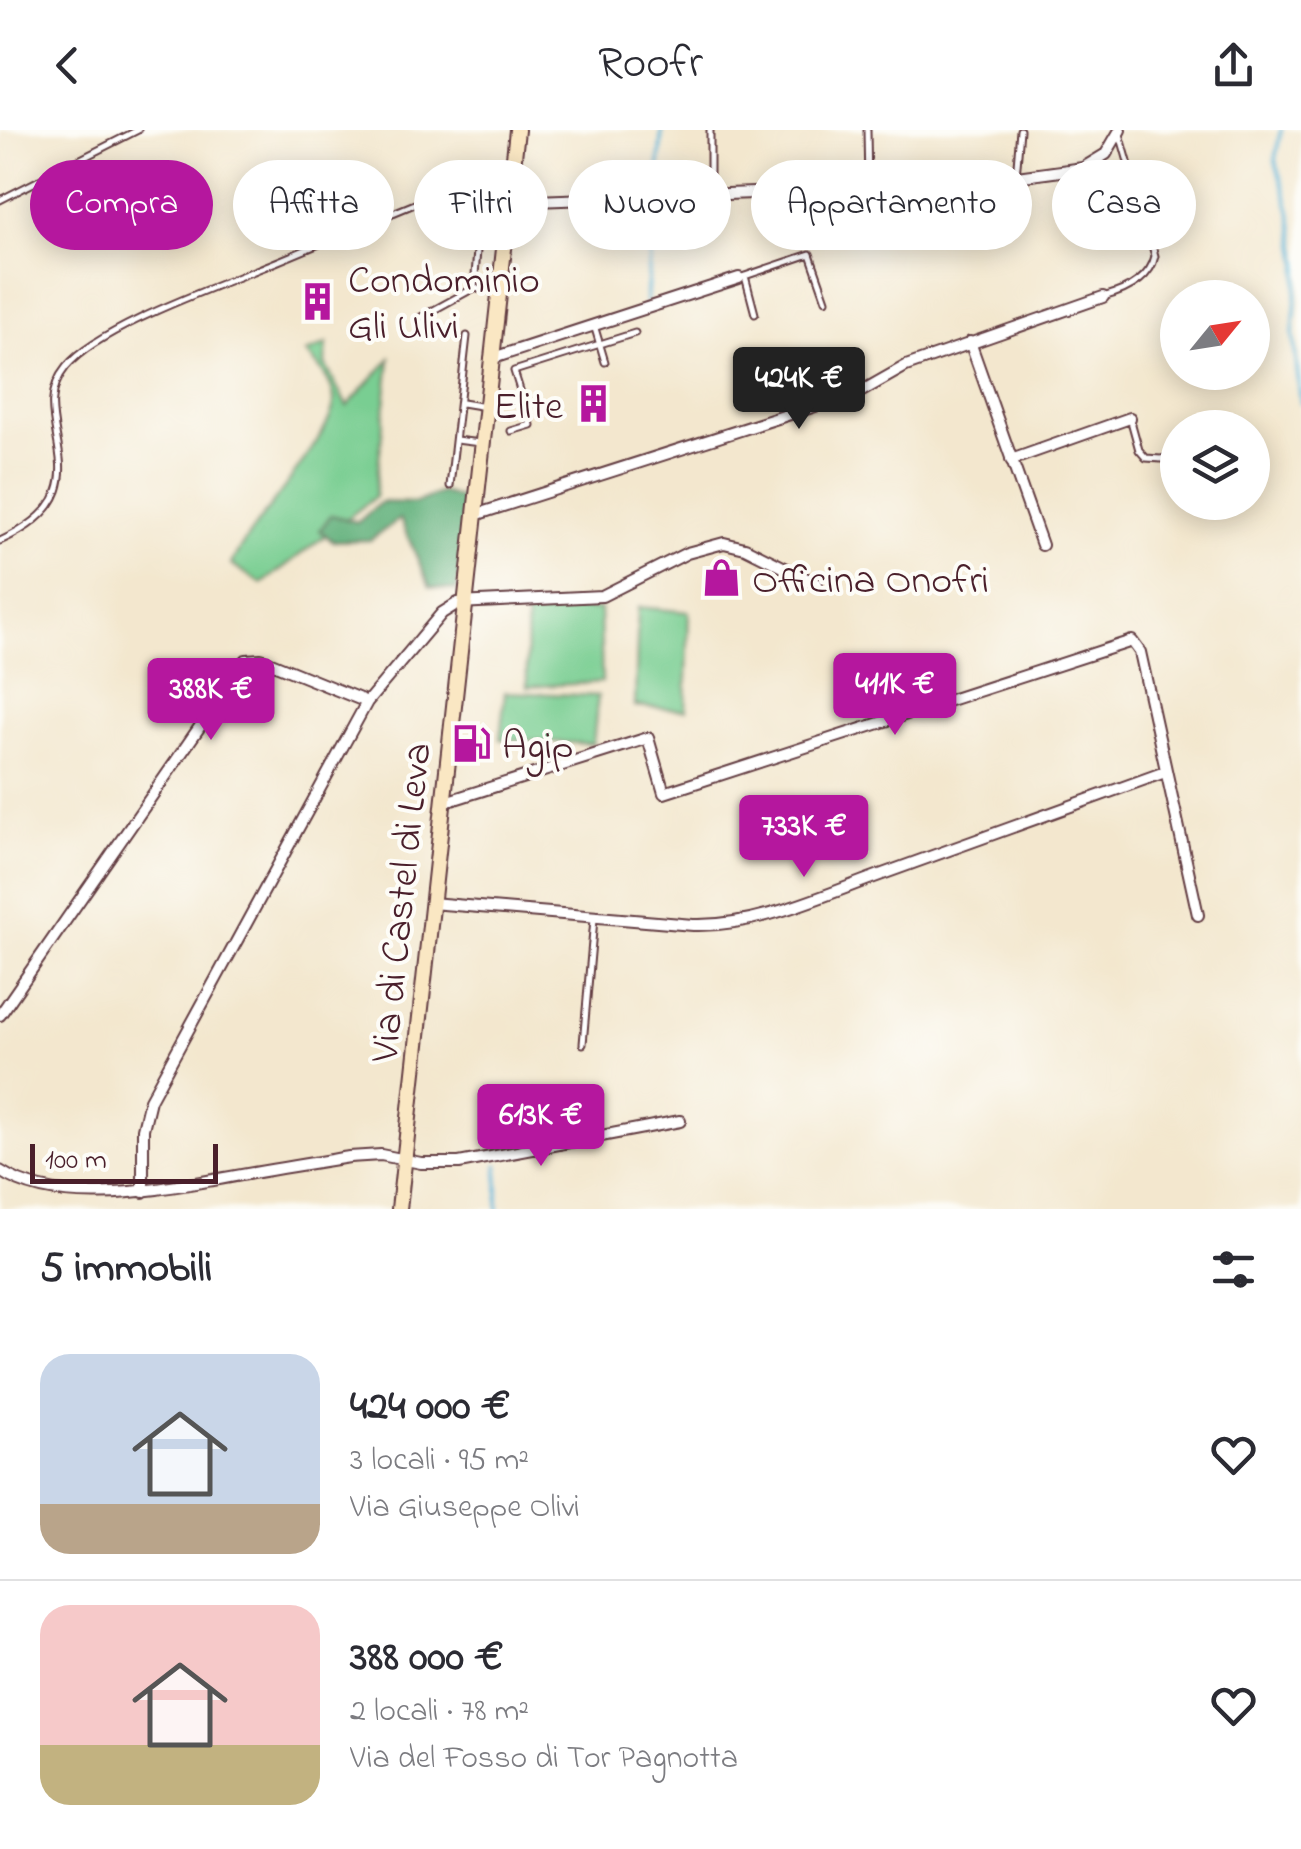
<!DOCTYPE html>
<html lang="it">
<head>
<meta charset="utf-8">
<style>
	body { margin:0; font-family:"Indie Flower",sans-serif; background:#f7f7f7; color:#2b2b33; height:100vh; display:flex; flex-direction:column; font-size:38px; white-space:nowrap }
	* { box-sizing:border-box; margin:0 }
	p { font-size:32px; color:#7c7c81 }
	.icon { flex:none; width:55px; height:55px; fill:none; stroke:currentColor; stroke-width:2; stroke-linecap:round; stroke-linejoin:round }
	.map { position:relative; height:1079px; overflow:hidden }
	.side { display:flex; flex-direction:column; background:#fff; flex:1 }
	.side>* { flex:none }
	.hud { position:absolute; left:30px; top:30px; width:1242px; height:90px; display:flex; gap:20px }
	.needle { width:65px; rotate:60deg }
	.tools { position:absolute; left:1160px; top:150px; display:grid; gap:20px }
	.tools a { display:grid; place-items:center; width:110px; height:110px; border-radius:50%; background:#fff; box-shadow:0 5px 25px #0003; font-size:50px }
	.scale { position:absolute; left:30px; bottom:25px; width:188px; box-sizing:border-box; padding-left:10px; border:5px solid #4a1f2b; border-top:0; font-size:28px; line-height:35px; white-space:nowrap; color:#4a1f2b; -webkit-text-stroke:8px #fdfcf7; paint-order:stroke }
	.price { position:absolute; translate:-50% -85px; padding:0 22px; border-radius:10px; background:#b5179e; color:#fff; font-size:32px; line-height:65px; filter:drop-shadow(0 2px 5px #0008) }
	.price::after { content:''; position:absolute; left:50%; top:60px; width:30px; height:22px; margin-left:-15px; background:inherit; clip-path:polygon(0 0,100% 0,50% 100%) }
	.price.selected { background:#222; color:#fff }
	ul { padding:0; list-style:none }
	li { display:flex; align-items:center; gap:30px; height:250px; padding:0 40px }
	li+li { border-top:2px solid #e1e1e2 }
	li span { display:grid; place-items:center; flex:none; width:280px; height:200px; border-radius:30px; color:#555 }
	li>.icon { margin-inline-start:auto }
	span .icon { width:120px; height:120px; fill:#fffc; stroke-width:1 }
	li b { font-size:42px }
	h2 { display:flex; justify-content:space-between; align-items:center; height:120px; padding:0 40px; font-size:42px }
	.pill { padding:0 35px; border-radius:45px; background:#fff; box-shadow:0 5px 25px #0003; font-size:35px; line-height:90px }
	.pill.selected { background:#b5179e; color:#fff }
	header { display:flex; justify-content:space-between; align-items:center; height:130px; padding:0 40px; background:#fff; font-size:45px; font-weight:600 }
	.map>svg:first-child { display:block }
	.green { fill:#79ce92; stroke:#62765e; stroke-width:2.5 }
	.forest { fill:#62b17c; stroke:#566854; stroke-width:2.5 }
	.lines { fill:none; stroke-linecap:round; stroke-linejoin:round }
	.stream { stroke:#57b2d5; stroke-width:4 }
	.lane-casing { stroke:#633d43; stroke-width:9 }
	.street-casing { stroke:#633d43; stroke-width:14 }
	.secondary-casing { stroke:#633d43; stroke-width:18 }
	.lane { stroke:#fff; stroke-width:5 }
	.street { stroke:#fff; stroke-width:10 }
	.secondary { stroke:#fae7c3; stroke-width:14 }
	.labels { text-anchor:middle; stroke-width:8; stroke-linejoin:round; paint-order:stroke }
	.poi-label { font-size:40px; fill:#4a1f2b; stroke:#fdfcf7; text-anchor:start }
	.street-label { font-size:40px; fill:#4a1f2b; stroke:#fdfcf7 }
</style>
</head>
<body>
<header><svg class="icon" aria-label="back" viewBox="0 0 24 24"><path d="M15 5l-7 7 7 7"/></svg>Roofr<svg class="icon" aria-label="share" viewBox="0 0 24 24"><path d="M12 15V3M7 8l5-5 5 5M5 13v7h14v-7"/></svg></header>
<div class="map">
<svg width="1301" height="1079" viewBox="0 0 1301 1079">
	<rect width="100%" height="100%" fill="#fdfcf7"/>
	<filter id="ink" filterUnits="userSpaceOnUse"><feTurbulence type="fractalNoise" baseFrequency=".01" numOctaves="2"/><feDisplacementMap in="SourceGraphic" scale="20" xChannelSelector="R" yChannelSelector="G"/><feConvolveMatrix kernelMatrix="1 2 1 2 8 2 1 2 1" color-interpolation-filters="sRGB"/></filter>
	<filter id="wash" filterUnits="userSpaceOnUse"><feTurbulence type="fractalNoise" baseFrequency=".0048" numOctaves="4" result="noise"/><feDisplacementMap in="SourceGraphic" scale="40" xChannelSelector="R" yChannelSelector="G"/><feGaussianBlur stdDeviation="2.25" result="paint"/><feColorMatrix in="noise" values="0 0 0 0 0 0 0 0 0 0 0 0 0 0 0 0 0 1.4 0 .05"/><feComposite in="paint" operator="in"/></filter>
	<g filter="url(#wash)">
		<rect width="100%" height="100%" fill="#f3e7ce"/>
		<!-- green -->
		<path class="green" d="M327,214L325,234L347,276L390,229L375,367L262,454L231,434C249,395 337,302 334,269C333,251 317,235 306,223Z
			M638,477L689,482L686,580L635,576Z
			M526,479H600L602,552L527,557Z
			M505,562L598,566L593,614L500,609Z"/>
		<!-- forest -->
		<path class="forest" d="M442,362L468,371L457,460L430,457L400,389L370,410L332,411L320,400L331,385L358,392L381,372L415,373Z"/>
		<g class="lines">
			<!-- stream -->
			<path class="stream" d="M1281,0L1275,29L1290,80L1299,134L1293,204L1301,273
				M646,172L662,0
				M498,1079V1035"/>
		</g>
	</g>
	<g filter="url(#ink)">
		<g class="lines">
			<defs>
				<path id="lane" d="M710,0V62
					M867,0L868,57
					M1016,47L1020,0
					M0,70L138,0
					M745,146L755,184
					M739,148L810,124L826,170
					M474,158L483,46
					M1103,167C1125,161 1150,150 1155,126L1120,4
					M421,187L474,158L496,161
					M594,195L605,232
					M462,273L486,277L523,268
					M1131,291L1139,320L1146,328L1161,329L1178,324
					M511,301L531,295L514,241L635,203
					M456,310L480,313
					M450,356L467,206
					M0,411C117,358 20,293 66,237C100,196 224,154 276,132C354,100 431,65 510,37
					M583,914L594,789"/>
				<path id="street" d="M507,72L950,56L1083,38L1106,24L1120,0
					M970,212L1042,415
					M490,229L739,148
					M1011,330L1130,288
					M475,385L862,261L906,236L1103,167
					M442,673L648,608L664,663L1132,511L1140,522L1198,785
					M431,773L693,795C755,797 819,767 877,746C973,712 1069,677 1165,642
					M0,885L246,530L261,529L367,572L442,483L458,473L602,466L687,423L724,413L745,418L817,454
					M0,1041C58,1079 154,1060 219,1049C262,1041 306,1034 349,1027L381,1025L421,1033H459L680,991
					M143,1062V999L150,970L367,572"/>
				<path id="secondary" d="M399,1079C439,719 475,359 517,0"/>
			</defs>
			<!-- lane casing -->
			<use href="#lane" class="lane-casing"/>
			<!-- street casing -->
			<use href="#street" class="street-casing"/>
			<!-- secondary casing -->
			<use href="#secondary" class="secondary-casing"/>
			<!-- lane -->
			<use href="#lane" class="lane"/>
			<!-- street -->
			<use href="#street" class="street"/>
			<!-- secondary -->
			<use href="#secondary" class="secondary"/>
		</g>
	</g>
	<!-- icons -->
	<defs>
		<symbol id="building-bare" viewBox="-9 -9 18 18"><path d="M-4-6H4V6H1V3H-1V6H-4ZM-2.5-4.3h1.7v1.8h-1.7ZM.8-4.3h1.7v1.8H.8ZM-2.5-1h1.7V.8h-1.7ZM.8-1h1.7V.8H.8Z" fill="#b5179e" stroke="#fdfcf7" stroke-width="2.5" paint-order="stroke"/></symbol>
		<symbol id="shop-bare" viewBox="-9 -9 18 18"><path d="M-5-2.5h2.3a2.7 3.5 0 0 1 5.4 0H5L5.5 6h-11ZM-1.5-2.5h3a1.5 2.3 0 0 0-3 0Z" fill="#b5179e" stroke="#fdfcf7" stroke-width="2.5" paint-order="stroke"/></symbol>
		<symbol id="fuel-bare" viewBox="-9 -9 18 18"><path d="M-5.5-6h7V0h2V4h1.3V-2.5L3-4.5l.8-.8L6-3V5H2.5V1h-1V6h-7ZM-4.2-4.7v3.2H.2V-4.7Z" fill="#b5179e" stroke="#fdfcf7" stroke-width="2.5" paint-order="stroke"/></symbol>
	</defs>
	<g fill-rule="evenodd">
		<use href="#building-bare" x="290" y="144" width="55" height="55"/>
		<use href="#building-bare" x="566" y="246" width="55" height="55"/>
		<use href="#shop-bare" x="694" y="420" width="55" height="55"/>
		<use href="#fuel-bare" x="444" y="586" width="55" height="55"/>
	</g>
	<g class="labels">
		<!-- poi labels -->
		<g class="poi-label">
			<text x="348" y="162">Condominio<tspan x="348" dy="46">Gli Ulivi</tspan></text>
			<text x="563" y="288" text-anchor="end">Elite</text>
			<text x="752" y="462">Officina Onofri</text>
			<text x="502" y="628">Agip</text>
		</g>
		<!-- street labels -->
		<g class="street-label">
			<text transform="translate(399 772) rotate(-84)" y="14">Via di Castel di Leva</text>
		</g>
	</g>
</svg>
<div class="tools">
<a><svg class="needle" viewBox="-14 -14 28 28"><path d="M0-13l5 13h-10z" fill="#e53935"/><path d="M0 13l5-13h-10z" fill="#7c7c81"/></svg></a>
<a><svg class="icon" aria-label="layers" viewBox="0 0 24 24"><path d="M12 4l9 5-9 5-9-5zM3 14l9 5 9-5"/></svg></a>
</div>
<div class="scale">100 m</div>
<b class="price selected" style="left:799px;top:302px">424K €</b>
<b class="price" style="left:895px;top:608px">411K €</b>
<b class="price" style="left:211px;top:613px">388K €</b>
<b class="price" style="left:804px;top:750px">733K €</b>
<b class="price" style="left:541px;top:1039px">613K €</b>
<div class="hud">
<a class="pill selected">Compra</a>
<a class="pill">Affitta</a>
<a class="pill">Filtri</a>
<a class="pill">Nuovo</a>
<a class="pill">Appartamento</a>
<a class="pill">Casa</a>
</div>
</div>
<section class="side">
<h2>5 immobili<svg class="icon" aria-label="filters" viewBox="0 0 24 24"><path d="M4 7h16M4 17h16"/><circle cx="9" cy="7" r="2"/><circle cx="15" cy="17" r="2"/></svg></h2>
<ul>
<li><span style="background:linear-gradient(#c9d6e8 75%,#b9a48a 0)"><svg class="icon" aria-label="home" viewBox="0 0 24 24"><path d="M3 11l9-7 9 7M6 9v11h12V9"/></svg></span><div><b>424 000 €</b><p>3 locali · 95 m²</p><p>Via Giuseppe Olivi</p></div><svg class="icon" aria-label="heart" viewBox="0 0 24 24"><path d="M12 20l-8-8c-3-5 5-10 8-4 3-6 11-1 8 4z"/></svg></li>
<li><span style="background:linear-gradient(#f6c9c9 70%,#c2b280 0)"><svg class="icon" aria-label="home" viewBox="0 0 24 24"><path d="M3 11l9-7 9 7M6 9v11h12V9"/></svg></span><div><b>388 000 €</b><p>2 locali · 78 m²</p><p>Via del Fosso di Tor Pagnotta</p></div><svg class="icon" aria-label="heart" viewBox="0 0 24 24"><path d="M12 20l-8-8c-3-5 5-10 8-4 3-6 11-1 8 4z"/></svg></li>
</ul>
</section>
</body>
</html>
